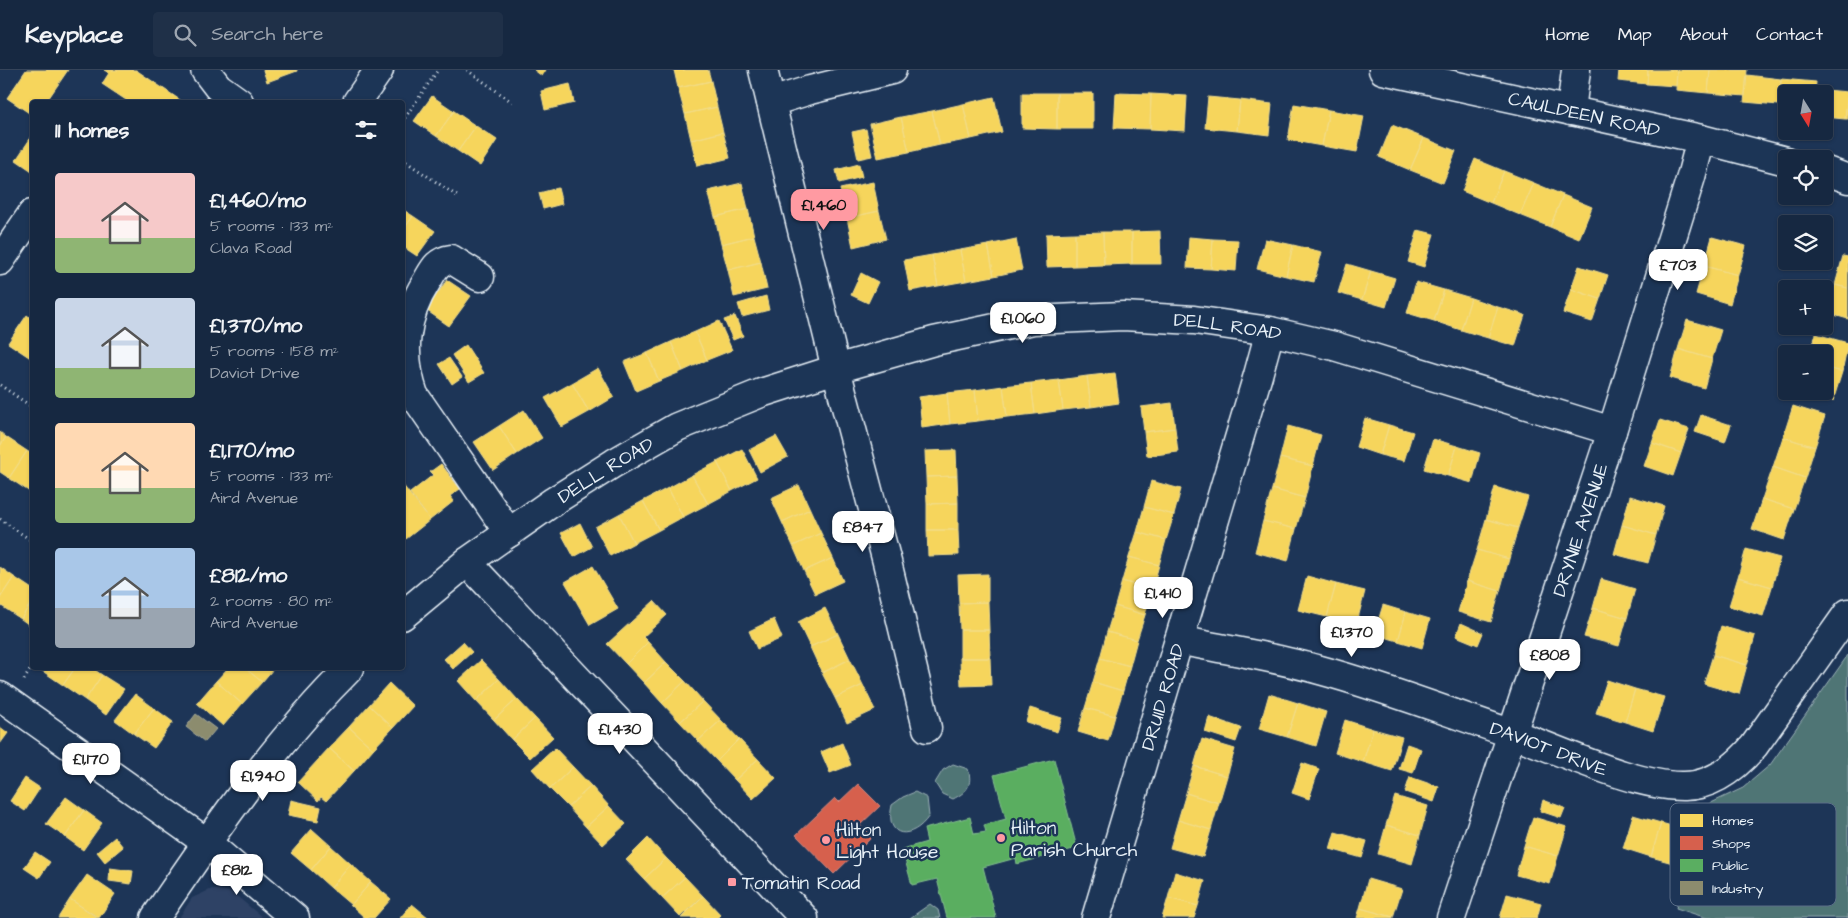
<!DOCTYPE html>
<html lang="en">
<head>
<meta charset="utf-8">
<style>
	body { margin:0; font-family:"Architects Daughter",sans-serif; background:#1f3048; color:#f1f3f6; height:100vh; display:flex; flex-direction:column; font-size:19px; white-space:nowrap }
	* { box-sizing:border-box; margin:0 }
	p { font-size:16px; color:#9ea6b1 }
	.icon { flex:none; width:28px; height:28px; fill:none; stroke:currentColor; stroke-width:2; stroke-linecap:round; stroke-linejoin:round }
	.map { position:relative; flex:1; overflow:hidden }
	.side { position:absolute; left:30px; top:30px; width:375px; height:570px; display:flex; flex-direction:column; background:#162841; border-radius:5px; box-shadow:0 1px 4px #0004,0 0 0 1px #35445a }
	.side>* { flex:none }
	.needle { width:32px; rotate:169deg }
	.controls { position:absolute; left:1778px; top:15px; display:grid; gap:10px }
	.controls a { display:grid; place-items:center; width:55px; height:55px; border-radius:5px; background:#162841; box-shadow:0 1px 4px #0004,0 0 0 1px #35445a; font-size:25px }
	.price { position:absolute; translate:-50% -42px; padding:0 11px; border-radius:10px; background:#fff; color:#222; font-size:16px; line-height:32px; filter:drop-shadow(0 1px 2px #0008) }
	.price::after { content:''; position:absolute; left:50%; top:30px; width:15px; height:11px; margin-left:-8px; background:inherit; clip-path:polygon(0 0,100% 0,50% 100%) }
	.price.selected { background:#ff9aa2; color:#111 }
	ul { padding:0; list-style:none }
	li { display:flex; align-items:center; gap:15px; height:125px; padding:0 25px }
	li span { display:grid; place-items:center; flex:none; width:140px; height:100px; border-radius:5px; color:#555 }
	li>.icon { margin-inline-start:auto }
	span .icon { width:60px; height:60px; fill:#fffc; stroke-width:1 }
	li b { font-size:21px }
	h2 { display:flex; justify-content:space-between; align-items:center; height:60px; padding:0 25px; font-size:21px }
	header { display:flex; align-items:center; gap:30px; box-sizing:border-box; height:70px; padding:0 25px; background:#162841; border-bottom:1px solid #35445a }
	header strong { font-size:24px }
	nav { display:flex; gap:28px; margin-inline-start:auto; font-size:18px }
	.search { width:350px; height:45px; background:#1f3048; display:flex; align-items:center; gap:12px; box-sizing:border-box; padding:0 18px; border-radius:5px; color:#9ea6b1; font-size:19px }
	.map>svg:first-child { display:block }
	.built { fill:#2e4265 }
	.green { fill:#507475; stroke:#9cb2b6 }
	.homes { fill:#f6d55c; stroke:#f2dd8b }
	.shops { fill:#d6604d; stroke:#db8c80 }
	.public { fill:#5aae61; stroke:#85c28e }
	.industry { fill:#8c8c6e; stroke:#a8aa97 }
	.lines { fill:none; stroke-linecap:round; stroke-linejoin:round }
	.minor-casing { stroke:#e8f1f8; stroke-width:31 }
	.path { stroke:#e8f1f8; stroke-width:3; stroke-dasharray:1 4; stroke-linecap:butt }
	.minor { stroke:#1d3557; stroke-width:28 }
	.poi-dot { fill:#ff9aa2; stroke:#1d3557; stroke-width:2 }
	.labels { text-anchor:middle; stroke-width:5; stroke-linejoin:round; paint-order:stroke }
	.street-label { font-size:19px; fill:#e8f1f8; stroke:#1d3557 }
	.poi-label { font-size:19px; fill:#e8f1f8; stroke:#1d3557; text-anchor:start }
	.key { fill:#1d3557; stroke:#5a6d87; stroke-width:1 }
	.key-label { font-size:14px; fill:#e8f1f8 }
</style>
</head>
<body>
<header>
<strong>Keyplace</strong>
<div class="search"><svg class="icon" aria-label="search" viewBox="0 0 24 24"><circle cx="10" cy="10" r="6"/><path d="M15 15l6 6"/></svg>Search here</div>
<nav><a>Home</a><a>Map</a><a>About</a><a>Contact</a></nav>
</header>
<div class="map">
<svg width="1848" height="848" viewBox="0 0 1848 848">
	<rect width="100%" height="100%" fill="#1d3557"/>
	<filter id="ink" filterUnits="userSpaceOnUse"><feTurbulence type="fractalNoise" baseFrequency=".02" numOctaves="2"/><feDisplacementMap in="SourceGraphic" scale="10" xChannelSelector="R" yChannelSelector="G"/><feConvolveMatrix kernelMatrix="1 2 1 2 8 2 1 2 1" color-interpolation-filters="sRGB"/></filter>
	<g filter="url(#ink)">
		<!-- built -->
		<path class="built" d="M212,819L232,822L263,848H179L192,828Z"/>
		<!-- green -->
		<path class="green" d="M1848,585V848H1707L1676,838L1709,734L1743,718L1770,695Z
			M953,694L968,699C973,715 967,722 953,729L942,724L935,713L943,700Z
			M915,722L927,728L929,746C913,770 884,770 892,735L903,727Z
			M930,834L938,840L940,848H910Z"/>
		<!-- homes -->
		<path class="homes" d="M26,0H68L46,32H32V45L7,28Z
			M104,0H136L183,32H129L102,14L109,3Z
			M263,0H297V1L267,12Z
			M534,0H546L542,6Z
			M674,0H708L711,11L678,18Z
			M1619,0H1648L1647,14L1618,11Z
			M1648,0H1677L1676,16L1647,14Z
			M1677,0H1710L1708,23L1676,20Z
			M1710,0H1747L1745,26L1708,23Z
			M1747,5L1781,9L1779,35L1744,32Z
			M1781,9L1816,12L1815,24H1786V36L1779,35Z
			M711,11L717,37L685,44L678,18Z
			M570,14L574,33L545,40L541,21Z
			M1815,19L1848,22L1845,49L1824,47V24H1815Z
			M1848,22V49H1845Z
			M1022,23H1057V59L1022,58Z
			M1057,23H1093V59H1057Z
			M1116,23L1151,24L1150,59L1114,58Z
			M1151,24L1187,26L1185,61L1150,59Z
			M432,26L454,41L436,66L414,51Z
			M994,27L1002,62L971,69L963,34Z
			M1208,27L1240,30L1237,61L1205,58Z
			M1240,30L1272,34L1269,65L1237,61Z
			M963,34L971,69L940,75L932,41Z
			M1294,34L1329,40L1322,76L1288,70Z
			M717,37L723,62L691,70L685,44Z
			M1329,40L1364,46L1357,82L1322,76Z
			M454,41L476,56L458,81L436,66Z
			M932,41L940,75L909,82L901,47Z
			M901,47L909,82L878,88L870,54Z
			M1392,55L1424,68L1410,100L1379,87Z
			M476,56L497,70L480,96L458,81Z
			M866,59L872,86L858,89L852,62Z
			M723,62L730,88L697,96L691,70Z
			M32,66V101L16,90Z
			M1424,68L1456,81L1443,113L1410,100Z
			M1475,89L1504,101L1491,133L1462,121Z
			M859,94L862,107L839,113L836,100Z
			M1504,101L1534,113L1520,145L1491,133Z
			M873,112L879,141L847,148L840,119Z
			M742,113L748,139L715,147L708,121Z
			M1534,113L1563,125L1550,157L1520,145Z
			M558,118L562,134L543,139L539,123Z
			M1563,125L1592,137L1579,169L1550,157Z
			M402,139L413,146L402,162Z
			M748,139L754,166L721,174L715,147Z
			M879,141L886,169L853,177L847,148Z
			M413,146L435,161L417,186L402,176V162Z
			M1418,160L1434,164L1424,197L1408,192Z
			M1160,161L1161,194H1132V162Z
			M1103,162H1132V194L1104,195Z
			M1103,162L1104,195L1075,196V163Z
			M1075,163V196L1047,197L1046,164Z
			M754,166L761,192L728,200L721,174Z
			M1189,167L1213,169L1211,199L1187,198Z
			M1712,167L1746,176L1738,205L1704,196Z
			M1016,169L1022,200L994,206L988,175Z
			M1213,169L1238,170L1236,201L1211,199Z
			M1265,169L1293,175L1286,206L1257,199Z
			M988,175L994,206L966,211L960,180Z
			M1293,175L1322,182L1314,212L1286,206Z
			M960,180L966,211L938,216L932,185Z
			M932,185L938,216L910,221L904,190Z
			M1843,186L1848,187V218L1835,215Z
			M761,192L767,219L734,227L728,200Z
			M1347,194L1371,201L1362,230L1338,223Z
			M1579,196L1608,205L1600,229L1571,219Z
			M1704,196L1738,205L1730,234L1696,224Z
			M1371,201L1395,208L1386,237L1362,230Z
			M861,203L878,212L868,233L851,225Z
			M447,210L471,226L449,256L426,240Z
			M1416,212L1444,220L1434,251L1407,243Z
			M1835,215L1848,218V249L1827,243Z
			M1571,219L1600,229L1592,252L1563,243Z
			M1444,220L1471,228L1461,260L1434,251Z
			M766,226L769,240L742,247L738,234Z
			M1471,228L1498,237L1488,268L1461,260Z
			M1498,237L1525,245L1515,276L1488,268Z
			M27,245L32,249V289L8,273Z
			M735,246L743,266L733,270L724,250Z
			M1687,250L1721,260L1712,289L1678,279Z
			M719,251L732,280L707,290L695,262Z
			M695,262L707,290L683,301L671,272Z
			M1816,264L1848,273L1842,302L1824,297V284H1810Z
			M671,272L683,301L659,311L647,283Z
			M466,275L484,303L469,312L452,285Z
			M1678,279L1712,289L1704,318L1670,308Z
			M647,283L659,311L636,321L624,292Z
			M449,288L462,307L452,314L439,294Z
			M1824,297L1842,302L1833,331L1800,321H1824Z
			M598,298L614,327L589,342L572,313Z
			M1115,303L1119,333L1091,337L1087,306Z
			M1087,306L1091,337L1063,340L1059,310Z
			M1059,310L1063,340L1035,344L1031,313Z
			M572,313L589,342L562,357L545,328Z
			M1031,313L1035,344L1007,347L1003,316Z
			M1003,316L1007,347L978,351L975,320Z
			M975,320L978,351L950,354L947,323Z
			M947,323L950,354L922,358L919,327Z
			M1172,333L1175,358L1144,362L1141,337Z
			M1793,336L1825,346L1815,377L1783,367Z
			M524,340L542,368L517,384L499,356Z
			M1701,345L1731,355L1725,372L1695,362Z
			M1365,348L1389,355L1380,385L1356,377Z
			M1660,350L1689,359L1681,383L1652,373Z
			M1389,355L1413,362L1404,391L1380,385Z
			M499,356L517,384L493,400L474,372Z
			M1288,356L1321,365L1313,396L1280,388Z
			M1175,358L1178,382L1147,386L1144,362Z
			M0,362L6,367L0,376Z
			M776,366L788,387L760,402L749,380Z
			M6,367L27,381L9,408L0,402V376Z
			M1783,367L1815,377L1805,408L1773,397Z
			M1433,369L1457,376L1448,406L1424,399Z
			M1652,373L1681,383L1673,406L1644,396Z
			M1457,376L1480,383L1472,413L1448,406Z
			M742,379L757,408L732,421L717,392Z
			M956,380L957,406L926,407L925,381Z
			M27,381L32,384V418L30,422L9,408Z
			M1280,388L1313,396L1305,428L1272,419Z
			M717,392L732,421L708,434L692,405Z
			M441,394L460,419L450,426L454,431L430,450L410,423L433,405L430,402Z
			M1773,397L1805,408L1794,439L1762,429Z
			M692,405L708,434L683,447L668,418Z
			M957,406L958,433L927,434L926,407Z
			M1151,411L1181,419L1174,445L1144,437Z
			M402,414L430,450L406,469L402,464Z
			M799,415L810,439L782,452L771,428Z
			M1495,417L1528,427L1518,458L1486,449Z
			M668,418L683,447L659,460L643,431Z
			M1272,419L1305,428L1296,459L1263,451Z
			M1630,426L1664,436L1656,465L1622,455Z
			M1762,429L1794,439L1784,470L1752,459Z
			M643,431L659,460L634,473L619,444Z
			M958,433V460H927V434Z
			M1144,437L1174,445L1166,470L1137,462Z
			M810,439L821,463L793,476L782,452Z
			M619,444L634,473L610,486L595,457Z
			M1486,449L1518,458L1509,489L1477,480Z
			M1263,451L1296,459L1288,491L1255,482Z
			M580,453L592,477L574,487L561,463Z
			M1622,455L1656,465L1648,493L1614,484Z
			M927,460H958L959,485L928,486Z
			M1137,462L1166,470L1159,495L1129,487Z
			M821,463L833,488L804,501L793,476Z
			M1746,479L1780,488L1772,517L1738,507Z
			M1477,480L1509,489L1500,521L1467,511Z
			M1129,487L1159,495L1152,520L1122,511Z
			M833,488L843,511L815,524L804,501Z
			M593,496L618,539L590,555L565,512Z
			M0,497L14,507L0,528Z
			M988,504V532L959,533L958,505Z
			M1307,506L1336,514L1327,547L1298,540Z
			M14,507L32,519V531L21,549L0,535V528Z
			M1738,507L1772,517L1763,546L1729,536Z
			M1601,509L1635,519L1627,548L1593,538Z
			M1122,511L1152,520L1145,545L1115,536Z
			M1467,511L1500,521L1491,552L1458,542Z
			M1336,514L1365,521L1356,556L1327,547Z
			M32,531V557L21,549Z
			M654,531L667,545L643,567L648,572L626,594L607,574Z
			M988,532L989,560H960L959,533Z
			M1383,535L1406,542L1398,571L1374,564Z
			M1115,536L1145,545L1137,570L1107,562Z
			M825,538L838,564L810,577L798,552Z
			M1593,538L1627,548L1619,576L1584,567Z
			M1406,542L1430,549L1422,578L1398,571Z
			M774,549L782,568L757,579L749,561Z
			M1461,553L1483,563L1478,575L1456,566Z
			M1721,556L1755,566L1747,595L1713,585Z
			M960,560H989L990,588H960Z
			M1107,562L1137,570L1130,596L1100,588Z
			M838,564L850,589L822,603L810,577Z
			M463,572L472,582L453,599L444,589Z
			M648,572L666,592L644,613L626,594Z
			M1713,585L1747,595L1739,624L1704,614Z
			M960,588H990L991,615L961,616Z
			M1100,588L1130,596L1123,621L1093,612Z
			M850,589L863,615L835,628L822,603Z
			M481,590L499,609L476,631L458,611Z
			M666,592L685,611L662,633L644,613Z
			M43,598H75L63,615L41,600Z
			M75,598H92L102,605L85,630L63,615Z
			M228,598H245L262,612L242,634L216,611Z
			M245,598H274L262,612Z
			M102,605L124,619L106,645L85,630Z
			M499,609L517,629L494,650L476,631Z
			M1607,610L1635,619L1625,652L1596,643Z
			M216,611L242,634L223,656L197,633Z
			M685,611L703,631L680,652L662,633Z
			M1093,612L1123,621L1115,646L1085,638Z
			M389,613L413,636L393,658L369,635Z
			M863,615L875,640L847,653L835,628Z
			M1635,619L1664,627L1653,661L1625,652Z
			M135,624L154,638L134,664L115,650Z
			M1269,624L1298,633L1287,667L1259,659Z
			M517,629L535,648L512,670L494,650Z
			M703,631L721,650L698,671L680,652Z
			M1298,633L1326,642L1316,676L1287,667Z
			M369,635L393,658L373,679L349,657Z
			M154,638L173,652L154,678L134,664Z
			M1030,638L1062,648L1057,662L1026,652Z
			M1085,638L1115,646L1108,671L1078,662Z
			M1209,647L1241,658L1236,672L1205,662Z
			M535,648L553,667L530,688L512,670Z
			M721,650L739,669L717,691L698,671Z
			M1345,650L1373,659L1363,692L1335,683Z
			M0,657L8,663L0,674Z
			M349,657L373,679L354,701L329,678Z
			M1373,659L1402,667L1392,701L1363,692Z
			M739,669L758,689L735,710L717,691Z
			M1202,669L1235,679L1227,706L1194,696Z
			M842,673L851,695L830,703L821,682Z
			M1407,674L1421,679L1413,703L1399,699Z
			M329,678L354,701L326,731L321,727L318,731L298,712Z
			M555,678L573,697L550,719L532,699Z
			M758,689L776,708L753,729L735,710Z
			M1302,693L1319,699L1309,729L1292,723Z
			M1194,696L1227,706L1219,733L1186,723Z
			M573,697L591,716L568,737L550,719Z
			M1410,707L1439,717L1434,732L1405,722Z
			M25,708L40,718L25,741L10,731Z
			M591,716L609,736L586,757L568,737Z
			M1186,723L1219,733L1211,760L1178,750Z
			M1395,726L1428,736L1420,765L1386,755Z
			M66,727L84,740L65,767L46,754Z
			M291,730L321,737L318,751L288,745Z
			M1543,730L1565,738L1561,748L1540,741Z
			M609,736L626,754L603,775L586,757Z
			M84,740L102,753L83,780L65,767Z
			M1633,745L1661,753L1651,787L1623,778Z
			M1533,747L1567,757L1558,786L1524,776Z
			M1178,750L1211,760L1203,787L1170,778Z
			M1661,753L1690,761L1680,795L1651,787Z
			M1386,755L1420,765L1412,794L1378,784Z
			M312,759L331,776L311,800L291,783Z
			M1335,762L1367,771L1362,788L1330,779Z
			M115,767L123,777L105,792L97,782Z
			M648,768L666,788L644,809L626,790Z
			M331,776L351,794L331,818L311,800Z
			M1524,776L1558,786L1550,814L1516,805Z
			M35,782L50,792L39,808L24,798Z
			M666,788L685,807L662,828L644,809Z
			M351,794L371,812L351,835L331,818Z
			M110,798L133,801L131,814L109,811Z
			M1175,802L1205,811L1198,836L1168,828Z
			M87,805L115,824L99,848L70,829Z
			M685,807L703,826L680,847L662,828Z
			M1368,809L1402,819L1393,847L1360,838Z
			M371,812L391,829L374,848H365L351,835Z
			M1507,824L1541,833L1537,848H1500Z
			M703,826L721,845L718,848H681Z
			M1168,828L1198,836L1194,848H1162Z
			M70,829L98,848H58Z
			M412,834L429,848H400Z
			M1360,838L1393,847V848H1357Z"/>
		<!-- shops -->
		<path class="shops" d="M858,714L880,736L860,755L872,767L834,804L796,765L835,728L839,732Z"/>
		<!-- public -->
		<path class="public" d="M1054,689L1077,778L1017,794L1016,788L983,797L996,848H947L937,809L912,815L902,779L927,772L924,759L970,747L974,764L986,762L984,755L1006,749L994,705Z"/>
		<!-- industry -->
		<path class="industry" d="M196,644L216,659L205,672L186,657Z"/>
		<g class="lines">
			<defs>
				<g id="minor">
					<path d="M205,0L218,17L239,32"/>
					<path d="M763,0L836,299L887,492L927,658"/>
					<path id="s1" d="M1383,0L1701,69L1786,91"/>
					<path d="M357,32L379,0"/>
					<path d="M771,32L810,20L892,0"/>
					<path d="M1571,41L1576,0"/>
					<path d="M1824,100L1848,109"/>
					<path d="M0,191L32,144"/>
					<path d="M480,207L451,189C437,191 434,199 427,211C404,247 400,284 414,325L509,463"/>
					<path d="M467,492L804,848"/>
					<path id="s2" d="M402,546L467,492L554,431L614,393L677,357L761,323L836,299L934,271L1033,250L1123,246L1194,250L1270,261L1334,276L1612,361"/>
					<path id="s3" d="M1179,570C1226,580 1274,587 1320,600C1383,617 1445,641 1507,662C1557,678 1633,717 1684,716C1713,716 1736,697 1754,676L1848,543"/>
					<path d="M0,626L206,772L295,848"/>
					<path d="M155,848C214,761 275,672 350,598"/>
					<path id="s4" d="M1096,848L1258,305L1270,261"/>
					<path id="s5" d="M1451,848L1612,361L1691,107L1701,69"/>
				</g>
			</defs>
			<!-- minor casing -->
			<use href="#minor" class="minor-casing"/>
			<!-- path -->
			<path class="path" d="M467,0L512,32
				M402,52L438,0
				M402,89L457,126
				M0,315L32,337
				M0,449L32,471
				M24,610L32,597"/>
			<!-- minor -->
			<use href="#minor" class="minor"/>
		</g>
	</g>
	<!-- markers -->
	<g class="poi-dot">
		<circle cx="1001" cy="768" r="5"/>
		<circle cx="826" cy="770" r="5"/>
		<rect x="727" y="807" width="10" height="10" rx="2.5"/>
	</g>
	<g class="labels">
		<!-- street labels -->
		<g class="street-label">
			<text dy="7" stroke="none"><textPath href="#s1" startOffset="206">CAULDEEN ROAD</textPath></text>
			<text dy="7" stroke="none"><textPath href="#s2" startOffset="902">DELL ROAD</textPath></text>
			<text dy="7" stroke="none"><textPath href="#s2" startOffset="251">DELL ROAD</textPath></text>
			<text dy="7" stroke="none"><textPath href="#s5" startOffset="409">DRYNIE AVENUE</textPath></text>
			<text dy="7" stroke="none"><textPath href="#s4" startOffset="231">DRUID ROAD</textPath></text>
			<text dy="7" stroke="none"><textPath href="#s3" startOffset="386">DAVIOT DRIVE</textPath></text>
		</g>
		<!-- poi labels -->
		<g class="poi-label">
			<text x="1011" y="764">Hilton<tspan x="1011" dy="22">Parish Church</tspan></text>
			<text x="836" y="766">Hilton<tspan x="836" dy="22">Light House</tspan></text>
			<text x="742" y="819">Tomatin Road</text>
		</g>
	</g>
	<!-- legend -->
	<rect x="1670" y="733" width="166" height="103" rx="8" class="key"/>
	<rect x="1680" y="744" width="23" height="13" fill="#f6d55c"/>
	<rect x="1680" y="766" width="23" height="14" fill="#d6604d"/>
	<rect x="1680" y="789" width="23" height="13" fill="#5aae61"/>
	<rect x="1680" y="811" width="23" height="14" fill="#8c8c6e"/>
	<g class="key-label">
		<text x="1712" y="755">Homes</text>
		<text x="1712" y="778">Shops</text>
		<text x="1712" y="800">Public</text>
		<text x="1712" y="823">Industry</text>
	</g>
</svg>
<div class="controls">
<a><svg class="needle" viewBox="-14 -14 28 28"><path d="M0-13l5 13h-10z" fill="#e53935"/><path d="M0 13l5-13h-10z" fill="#9ea6b1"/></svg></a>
<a><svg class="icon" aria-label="locate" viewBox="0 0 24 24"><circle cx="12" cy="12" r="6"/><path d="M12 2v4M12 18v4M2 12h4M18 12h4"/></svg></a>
<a><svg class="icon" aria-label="layers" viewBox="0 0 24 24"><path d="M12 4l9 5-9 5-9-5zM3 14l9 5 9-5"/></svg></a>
<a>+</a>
<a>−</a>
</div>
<b class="price selected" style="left:824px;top:161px">£1,460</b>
<b class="price" style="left:1678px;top:221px">£703</b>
<b class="price" style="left:1023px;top:274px">£1,060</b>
<b class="price" style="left:863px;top:483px">£847</b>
<b class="price" style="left:1163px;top:549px">£1,410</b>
<b class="price" style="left:1352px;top:588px">£1,370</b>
<b class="price" style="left:1550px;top:611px">£808</b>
<b class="price" style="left:620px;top:685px">£1,430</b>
<b class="price" style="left:91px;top:715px">£1,170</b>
<b class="price" style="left:263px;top:732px">£1,940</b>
<b class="price" style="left:237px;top:826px">£812</b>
<section class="side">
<h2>11 homes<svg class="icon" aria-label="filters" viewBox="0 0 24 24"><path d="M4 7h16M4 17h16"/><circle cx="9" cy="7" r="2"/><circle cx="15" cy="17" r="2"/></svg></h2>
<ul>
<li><span style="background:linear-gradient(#f6c9c9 65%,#8fb573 0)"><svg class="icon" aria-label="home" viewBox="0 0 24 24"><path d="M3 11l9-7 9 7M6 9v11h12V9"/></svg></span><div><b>£1,460/mo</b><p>5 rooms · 133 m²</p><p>Clava Road</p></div></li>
<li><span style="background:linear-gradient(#c9d6e8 70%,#8fb573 0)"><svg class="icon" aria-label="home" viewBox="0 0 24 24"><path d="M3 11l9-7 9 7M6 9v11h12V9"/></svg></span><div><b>£1,370/mo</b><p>5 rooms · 158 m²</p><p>Daviot Drive</p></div></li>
<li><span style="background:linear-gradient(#ffd9b3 65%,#8fb573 0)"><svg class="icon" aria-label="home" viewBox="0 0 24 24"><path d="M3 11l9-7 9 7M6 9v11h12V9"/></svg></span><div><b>£1,170/mo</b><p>5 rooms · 133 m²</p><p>Aird Avenue</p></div></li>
<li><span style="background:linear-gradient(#a9c7e8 60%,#9aa5b1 0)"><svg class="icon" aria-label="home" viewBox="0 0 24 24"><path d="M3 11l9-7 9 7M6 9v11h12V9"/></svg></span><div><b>£812/mo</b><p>2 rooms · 80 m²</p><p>Aird Avenue</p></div></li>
</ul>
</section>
</div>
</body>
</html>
